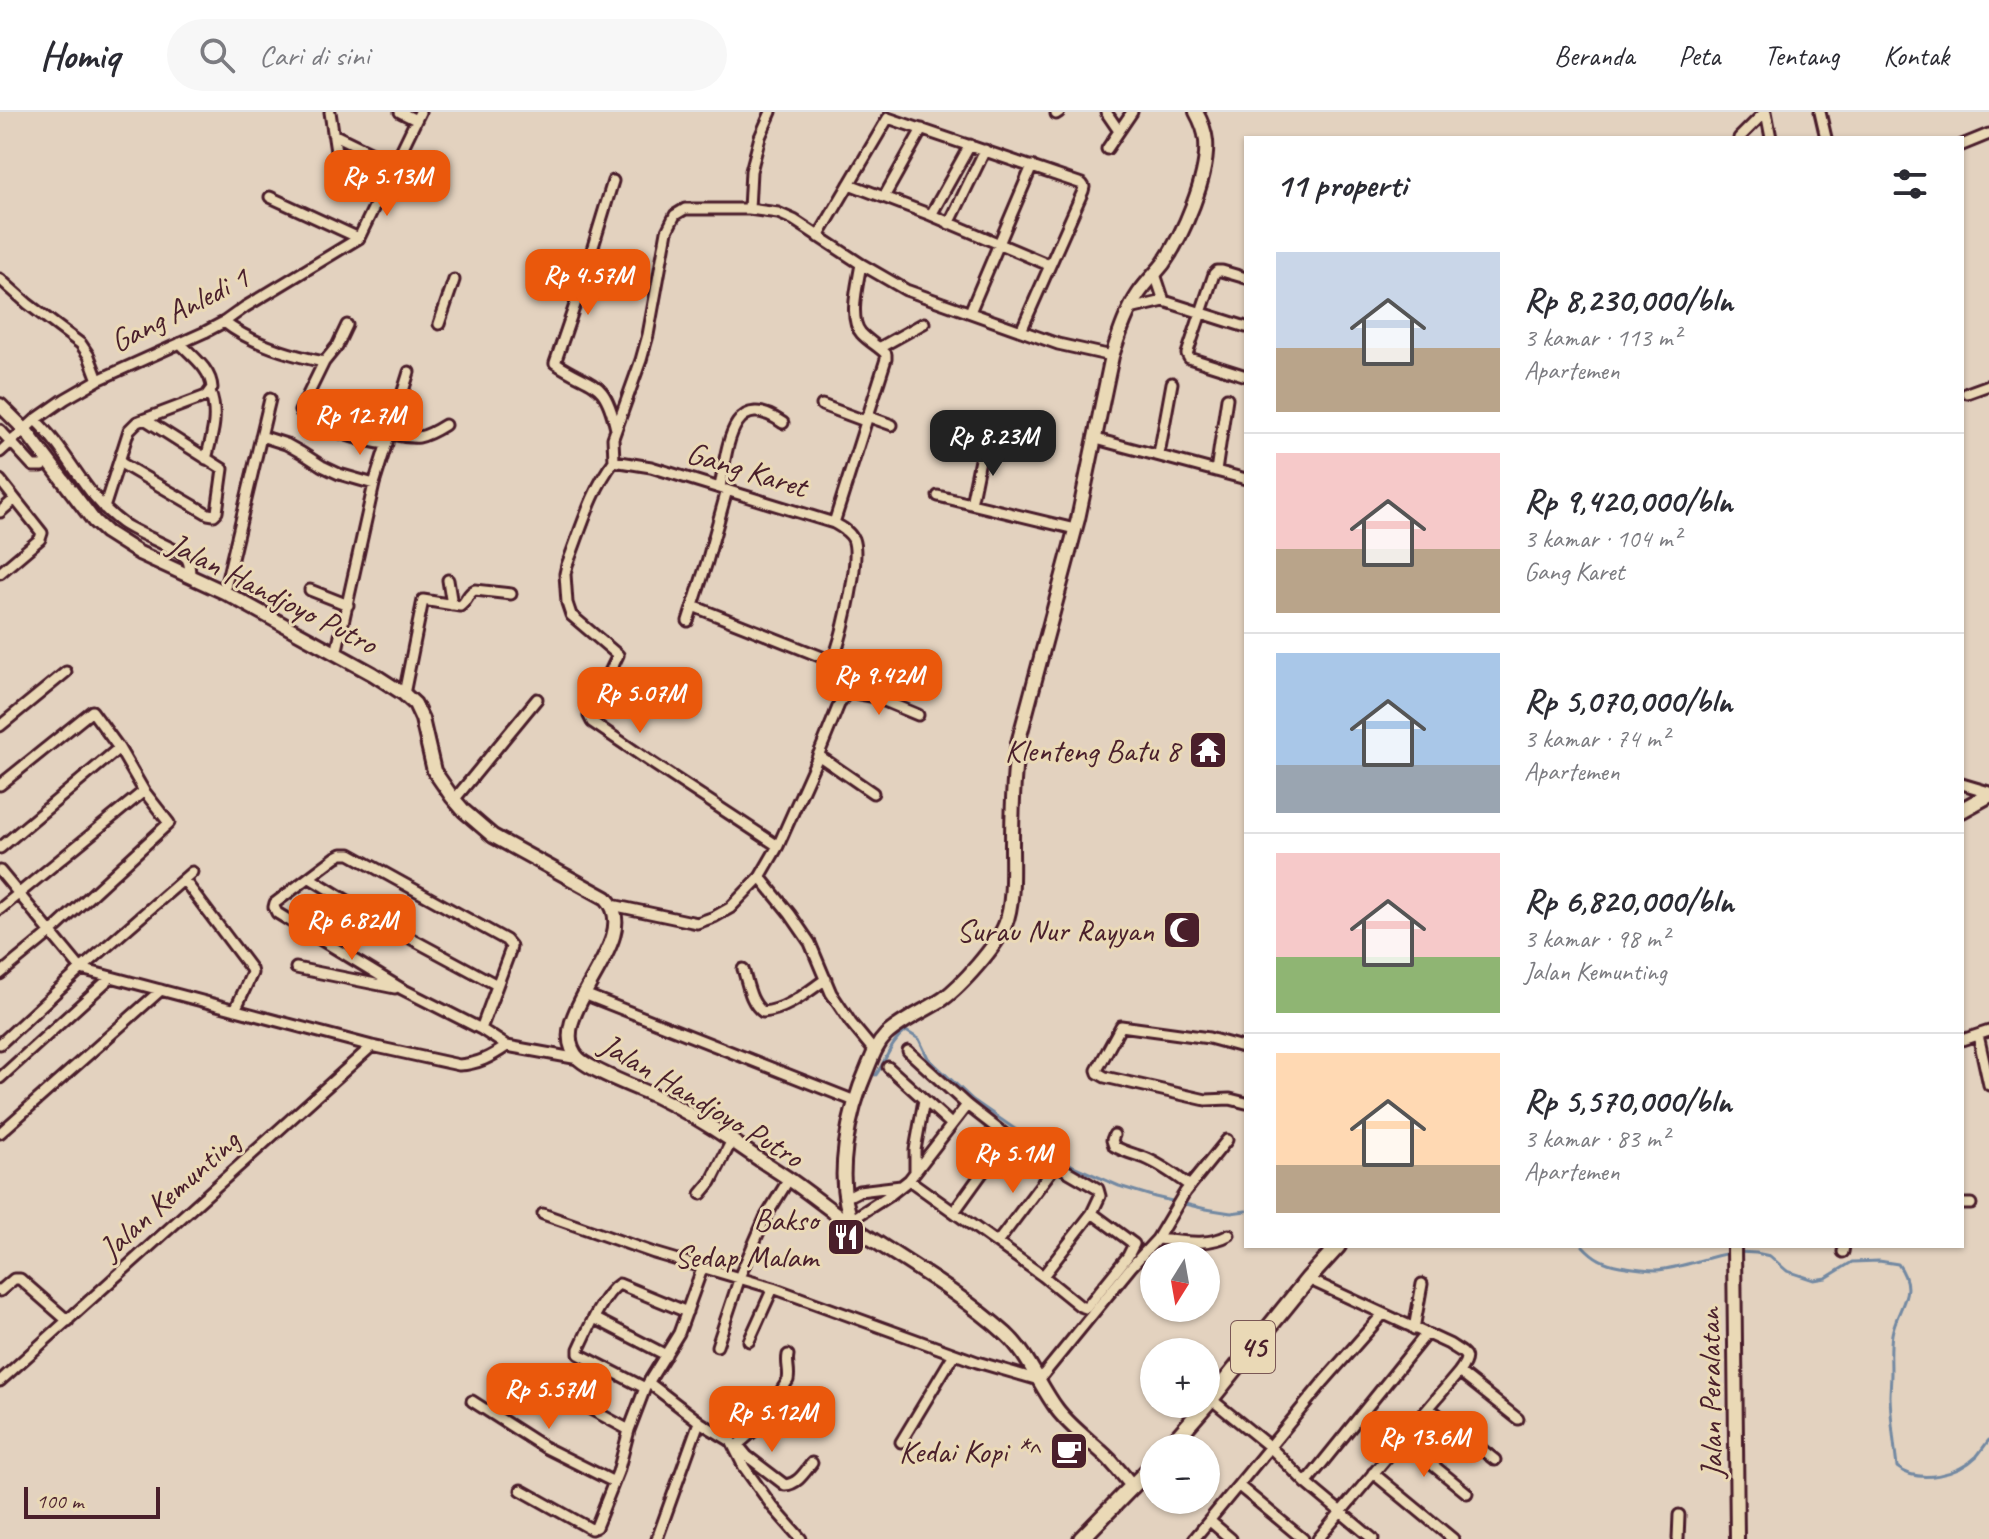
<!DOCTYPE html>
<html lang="id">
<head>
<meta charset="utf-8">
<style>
	body { margin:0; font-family:Caveat,sans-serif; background:#f7f7f7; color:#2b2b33; height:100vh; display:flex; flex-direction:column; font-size:30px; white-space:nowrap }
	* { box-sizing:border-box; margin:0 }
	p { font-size:26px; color:#7c7c81 }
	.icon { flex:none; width:44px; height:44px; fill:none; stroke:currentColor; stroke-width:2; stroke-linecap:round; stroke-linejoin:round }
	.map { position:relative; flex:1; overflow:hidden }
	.drawer { position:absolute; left:1244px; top:24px; width:720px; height:1112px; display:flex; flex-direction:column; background:#fff; border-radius:0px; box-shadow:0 2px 6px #0004 }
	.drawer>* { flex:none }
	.needle { width:52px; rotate:191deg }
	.tools { position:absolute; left:1140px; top:1130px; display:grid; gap:16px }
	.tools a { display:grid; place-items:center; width:80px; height:80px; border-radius:50%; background:#fff; box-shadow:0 2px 6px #0004; font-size:40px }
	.scale { position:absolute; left:24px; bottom:20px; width:136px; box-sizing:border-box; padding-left:8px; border:4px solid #4a1f2b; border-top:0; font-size:22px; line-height:28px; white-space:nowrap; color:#4a1f2b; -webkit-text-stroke:6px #ead9b6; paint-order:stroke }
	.price { position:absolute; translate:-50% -68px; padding:0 18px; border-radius:16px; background:#ea580c; color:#fff; font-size:26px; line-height:52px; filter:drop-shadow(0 2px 4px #0008) }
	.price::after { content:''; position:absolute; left:50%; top:48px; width:24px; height:18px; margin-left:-12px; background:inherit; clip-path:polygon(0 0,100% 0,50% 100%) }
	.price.current { background:#222; color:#fff }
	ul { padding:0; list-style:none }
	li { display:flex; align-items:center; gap:24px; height:200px; padding:0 32px }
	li+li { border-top:2px solid #e1e1e2 }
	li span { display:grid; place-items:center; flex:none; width:224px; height:160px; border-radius:0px; color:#555 }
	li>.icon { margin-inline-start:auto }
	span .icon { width:96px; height:96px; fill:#fffc; stroke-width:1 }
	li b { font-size:34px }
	h2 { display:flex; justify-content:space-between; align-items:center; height:96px; padding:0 32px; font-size:34px }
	header { display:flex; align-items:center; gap:48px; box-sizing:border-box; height:112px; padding:0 40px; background:#fff; border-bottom:2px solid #e1e1e2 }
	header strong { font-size:38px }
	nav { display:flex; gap:44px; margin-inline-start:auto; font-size:28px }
	.search { width:560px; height:72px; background:#f7f7f7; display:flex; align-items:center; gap:20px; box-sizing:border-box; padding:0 28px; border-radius:44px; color:#7c7c81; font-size:30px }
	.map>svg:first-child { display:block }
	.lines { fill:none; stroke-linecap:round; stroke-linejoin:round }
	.stream { stroke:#7389a2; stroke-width:3 }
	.street-casing { stroke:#4a1f2b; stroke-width:15 }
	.secondary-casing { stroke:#4a1f2b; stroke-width:18 }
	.primary-casing { stroke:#4a1f2b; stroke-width:20 }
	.street { stroke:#ead9b6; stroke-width:9 }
	.secondary { stroke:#ead9b6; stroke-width:12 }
	.primary { stroke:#ead9b6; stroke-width:14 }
	.labels { text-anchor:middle; stroke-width:6; stroke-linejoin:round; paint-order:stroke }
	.shield { fill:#ead9b6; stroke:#7a5755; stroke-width:2 }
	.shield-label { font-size:30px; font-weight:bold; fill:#4a1f2b }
	.street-label { font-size:32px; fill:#4a1f2b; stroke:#ead9b6 }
	.poi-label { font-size:32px; fill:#4a1f2b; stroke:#ead9b6; text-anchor:end }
</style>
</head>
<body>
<header>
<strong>Homiq</strong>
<div class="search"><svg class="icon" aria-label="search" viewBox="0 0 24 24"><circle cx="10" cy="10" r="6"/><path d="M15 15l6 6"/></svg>Cari di sini</div>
<nav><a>Beranda</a><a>Peta</a><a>Tentang</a><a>Kontak</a></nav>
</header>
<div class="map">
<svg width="1989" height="1427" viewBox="0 0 1989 1427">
	<rect width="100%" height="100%" fill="#e3d2bf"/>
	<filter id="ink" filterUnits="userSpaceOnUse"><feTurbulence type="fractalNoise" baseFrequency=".0125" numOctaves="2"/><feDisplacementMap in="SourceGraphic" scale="16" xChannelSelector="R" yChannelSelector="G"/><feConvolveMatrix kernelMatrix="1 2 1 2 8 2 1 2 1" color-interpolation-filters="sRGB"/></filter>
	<g filter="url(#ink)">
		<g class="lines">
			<!-- stream -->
			<path class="stream" d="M868,961L876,963C886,948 891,930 906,919L919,927L928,946L973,988L1022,1022L1073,1054L1119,1074L1155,1085L1206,1097L1231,1101L1246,1099
				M1583,1134C1594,1146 1604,1151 1620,1154C1632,1156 1645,1158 1657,1158C1682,1156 1706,1145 1730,1141
				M1738,1140L1756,1141L1770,1144L1787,1159L1814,1168L1826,1166L1852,1150L1879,1149L1898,1152C1919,1181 1897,1194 1892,1222C1890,1235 1891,1247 1891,1260C1891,1269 1890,1277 1890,1285C1891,1309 1894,1331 1897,1355C1919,1373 1958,1363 1977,1344C1981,1339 1985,1333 1989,1328"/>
			<defs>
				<path id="street" d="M330,0L337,46L341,51L385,72
					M400,0L416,8
					M1106,0L1119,19
					M1766,0L1771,26
					M1820,0L1826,26
					M1056,2L1059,0
					M333,22L395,52
					M1739,26L1765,0
					M1962,33L1989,22
					M1107,37L1132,0
					M613,69L578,184L555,251C593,277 604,264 616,317
					M849,72L931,103L1049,153
					M270,85L359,126
					M884,85L922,17
					M749,97L751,59L760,25L771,0
					M931,103L970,33
					M949,112L985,38
					M818,125L888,6L1082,72L1084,75L1083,79L1021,219
					M359,126L420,0
					M1155,162L1164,189
					M1246,166L1222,159H1217L1214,162L1187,242L1189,246L1246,264
					M0,167L28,192L81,232L89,244L98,268
					M1130,197L1164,189L1246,215
					M970,200L1032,54
					M224,210C252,232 289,243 324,250
					M439,212L454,168
					M347,213L337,234L324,250L300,299C322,317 359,329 387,332
					M879,236L924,211
					M1967,281L1989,273
					M822,293L865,309
					M867,304L892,313
					M35,308C69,339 84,384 122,411C137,422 178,436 187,447C190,452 190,459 190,465
					M0,318L33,354H42L48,349
					M390,322C417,327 421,328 445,313
					M261,324L286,332L302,341L322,354L339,362L374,372
					M1096,327L1246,367
					M0,340L35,308L65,287L98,268L205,220L224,210L245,195L359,126
					M1159,342L1172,271
					M206,347C212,324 219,303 210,280
					M614,349L613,326L641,248L648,223L667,119L675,103L685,97H749L778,101L794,108L861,152L906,178L1058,232L1112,244
					M119,350L208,402L214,403L217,400L223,357L146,308
					M1216,359L1227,286
					M0,368L42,421L40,427L0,461
					M720,375C727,340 730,274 783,311
					M938,384L1075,417
					M971,392L983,333
					M104,396L129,318L137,310L206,284L212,276C211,257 192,244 180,231
					M0,400L15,387
					M834,411L886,247V242C878,234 868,229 861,221C848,207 858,171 861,152
					M448,468L452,493
					M310,478L348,493
					M224,480L270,287
					M693,494L832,549
					M688,509L707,450L727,378
					M336,542L374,372L409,260
					M404,582L423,488L460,494C467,490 467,481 475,478L511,482
					M0,614L66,560
					M818,643L873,681
					M1962,672L1989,680
					M0,673L92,599L119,636L144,679L169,711L51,820L0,862
					M454,688L537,587
					M778,734L655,653L592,610L589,604L618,543L571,503L567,491L565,462L567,453C581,418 591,379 614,349L651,355L834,411C841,415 849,419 853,427C861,447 843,519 836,540C834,549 829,555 830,565C831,573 837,579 843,586
					M0,736L119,636
					M0,759L81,857L372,934L459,953C478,952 491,945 507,934
					M760,765L790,802L810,831L831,881L851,911L875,940
					M310,766L395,818L497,873
					M184,768L251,857L252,861L235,898
					M612,793L697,811L714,805L730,796L760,765L778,734L816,649L840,590L848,580L875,585L918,603
					M0,797L144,679
					M296,856L395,876
					M743,857C748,872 750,891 763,900C787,898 807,880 826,867
					M584,882L855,989
					M481,917L510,839L511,834L506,828L350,742H342L336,745L275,791L274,795L277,801L402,877L481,917L507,934L579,947
					M1978,923L1989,973
					M1962,928L1989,919
					M0,932L81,857L192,760
					M1246,936L1209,926L1121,914L1097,958L1098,961L1105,965L1206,988L1230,987L1246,991
					M908,939L967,993L1008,1025L1098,1077L1100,1084L1092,1101L1043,1164
					M888,955L951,1012
					M0,966L110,866
					M0,1021L161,878
					M1114,1023L1112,1028L1114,1034C1124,1040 1134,1042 1145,1046C1162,1053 1176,1064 1190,1074
					M915,1060V1038L924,988
					M909,1068L1043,1164L1080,1194L1086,1196L1128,1144L1134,1132L1092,1101
					M701,1082L711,1070L732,1028
					M845,1086L859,1079L901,1074
					M1962,1092H1971
					M954,1100L1008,1025
					M543,1102L654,1141L773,1176L977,1250L1039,1268L1131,1155L1157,1127L1185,1080L1227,1028
					M851,1108L890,1083L909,1068L967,993
					M1157,1127C1181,1129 1207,1135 1229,1123
					M997,1131L1055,1054
					M1843,1140L1844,1134
					M741,1161L765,1106L789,1067
					M1308,1167L1449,1232C1465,1243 1472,1242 1459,1260L1318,1427
					M0,1179L14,1167H20L68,1209
					M594,1206L666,1243
					M1414,1217L1422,1172
					M749,1229L773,1176
					M717,1234L740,1165
					M1459,1260L1518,1307
					M0,1269L372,934
					M649,1271L701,1311L731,1329L744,1355L772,1394L801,1427
					M552,1276L629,1318
					M645,1276L579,1242V1237C587,1220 603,1182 619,1172L687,1200
					M1211,1287L1270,1335L1306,1371L1373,1427
					M472,1289L544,1335L614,1370
					M1429,1296L1495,1348
					M1401,1327L1467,1381
					M901,1330L954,1242
					M738,1333L747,1344L785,1373C798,1372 804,1361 812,1351
					M735,1335L758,1315L788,1268C790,1259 786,1252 788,1243
					M1373,1361L1453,1427
					M1306,1371L1426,1222
					M1239,1374L1303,1427
					M521,1378L591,1417L596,1415L618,1360L629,1318L645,1276L679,1221L702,1157
					M1210,1409L1231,1427
					M657,1427L699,1310
					M1194,1427L1324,1269L1383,1202
					M1678,1427L1679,1403"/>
				<path id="secondary" d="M0,293L25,318L94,409L106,420L139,441L224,480L373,562L404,582L415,592L422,607L434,659L452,685L464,699L493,724L606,786C647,829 538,906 579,947C592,959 637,976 655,984C682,997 709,1013 734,1030C752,1043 771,1055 789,1067C815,1085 840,1106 867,1124C914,1155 964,1184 1006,1222C1028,1242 1039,1273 1057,1297C1071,1316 1092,1330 1109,1347C1117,1356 1125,1365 1133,1375
					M854,1114C832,1069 849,998 868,955C873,943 877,932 886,923C902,908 925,899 943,887C961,874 997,834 1005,813C1014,792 1012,757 1012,734C1012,699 1013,665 1018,631L1078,407L1112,244C1119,223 1126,200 1139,181C1146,171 1155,162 1163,152C1183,123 1209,64 1206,29C1205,19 1201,9 1196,0
					M1734,1134L1737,1427"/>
				<path id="primary" d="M1962,698L1989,683
					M1168,1336L1211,1287L1308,1167L1338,1134
					M1081,1427L1154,1352"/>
			</defs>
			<!-- street casing -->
			<use href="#street" class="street-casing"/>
			<!-- secondary casing -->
			<use href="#secondary" class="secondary-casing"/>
			<!-- primary casing -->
			<use href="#primary" class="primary-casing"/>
			<!-- street -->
			<use href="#street" class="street"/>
			<!-- secondary -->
			<use href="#secondary" class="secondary"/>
			<!-- primary -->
			<use href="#primary" class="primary"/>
		</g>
	</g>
	<!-- icons -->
	<defs>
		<symbol id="temple-square" viewBox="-11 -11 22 22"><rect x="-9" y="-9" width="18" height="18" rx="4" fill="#4a1f2b" stroke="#ead9b6"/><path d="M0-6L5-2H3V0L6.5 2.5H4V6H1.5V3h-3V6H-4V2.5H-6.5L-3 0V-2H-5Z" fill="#fff"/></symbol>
		<symbol id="mosque-square" viewBox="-11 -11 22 22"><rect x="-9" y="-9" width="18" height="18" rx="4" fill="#4a1f2b" stroke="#ead9b6"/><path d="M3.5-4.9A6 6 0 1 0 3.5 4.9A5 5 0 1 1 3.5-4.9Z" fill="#fff"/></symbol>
		<symbol id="restaurant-square" viewBox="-11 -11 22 22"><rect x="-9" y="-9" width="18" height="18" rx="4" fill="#4a1f2b" stroke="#ead9b6"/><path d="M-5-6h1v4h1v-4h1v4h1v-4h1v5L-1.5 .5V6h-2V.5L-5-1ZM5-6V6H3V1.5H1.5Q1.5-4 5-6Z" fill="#fff"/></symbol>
		<symbol id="cafe-square" viewBox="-11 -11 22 22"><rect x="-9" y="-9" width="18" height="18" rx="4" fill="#4a1f2b" stroke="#ead9b6"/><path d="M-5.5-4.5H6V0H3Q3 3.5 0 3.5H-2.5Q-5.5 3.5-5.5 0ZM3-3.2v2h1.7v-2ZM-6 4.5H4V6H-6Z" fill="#fff"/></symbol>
	</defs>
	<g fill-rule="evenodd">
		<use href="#temple-square" x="1186" y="616" width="44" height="44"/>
		<use href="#mosque-square" x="1160" y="796" width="44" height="44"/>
		<use href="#restaurant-square" x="824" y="1103" width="44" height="44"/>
		<use href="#cafe-square" x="1047" y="1317" width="44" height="44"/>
	</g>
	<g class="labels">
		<!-- shield labels -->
		<rect class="shield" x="1231" y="1209" width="44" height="52" rx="6"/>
		<g class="shield-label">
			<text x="1253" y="1245">45</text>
		</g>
		<!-- street labels -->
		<g class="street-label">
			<text transform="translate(179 197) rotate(-27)" y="11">Gang Anledi 1</text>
			<text transform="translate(747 357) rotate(17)" y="11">Gang Karet</text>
			<text transform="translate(273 481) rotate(27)" y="11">Jalan Handjoyo Putro</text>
			<text transform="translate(702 988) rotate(31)" y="11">Jalan Handjoyo Putro</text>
			<text transform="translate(169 1082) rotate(-42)" y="11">Jalan Kemunting</text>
			<text transform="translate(1710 1281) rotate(-91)" y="11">Jalan Peralatan</text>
		</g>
		<!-- poi labels -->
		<g class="poi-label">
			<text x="1180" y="649">Klenteng Batu 8</text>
			<text x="1154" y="829">Surau Nur Rayyan</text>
			<text x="818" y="1118">Bakso<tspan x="818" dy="37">Sedap Malam</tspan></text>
			<text x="1041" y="1350">Kedai Kopi *^</text>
		</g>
	</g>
</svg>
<div class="tools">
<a><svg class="needle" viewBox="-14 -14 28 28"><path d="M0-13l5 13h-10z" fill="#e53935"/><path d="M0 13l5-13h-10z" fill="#7c7c81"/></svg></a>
<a>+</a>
<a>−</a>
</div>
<div class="scale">100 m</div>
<b class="price" style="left:387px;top:106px">Rp 5.13M</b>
<b class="price" style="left:588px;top:205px">Rp 4.57M</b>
<b class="price" style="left:360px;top:345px">Rp 12.7M</b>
<b class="price current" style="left:993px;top:366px">Rp 8.23M</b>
<b class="price" style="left:879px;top:605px">Rp 9.42M</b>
<b class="price" style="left:640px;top:623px">Rp 5.07M</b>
<b class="price" style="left:352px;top:850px">Rp 6.82M</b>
<b class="price" style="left:1013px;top:1083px">Rp 5.1M</b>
<b class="price" style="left:549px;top:1319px">Rp 5.57M</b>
<b class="price" style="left:772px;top:1342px">Rp 5.12M</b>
<b class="price" style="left:1424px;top:1367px">Rp 13.6M</b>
<section class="drawer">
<h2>11 properti<svg class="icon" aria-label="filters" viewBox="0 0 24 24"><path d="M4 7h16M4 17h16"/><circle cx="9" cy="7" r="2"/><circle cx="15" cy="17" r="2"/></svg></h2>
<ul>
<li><span style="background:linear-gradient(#c9d6e8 60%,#b9a48a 0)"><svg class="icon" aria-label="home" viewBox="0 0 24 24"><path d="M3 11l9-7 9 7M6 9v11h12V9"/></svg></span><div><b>Rp 8,230,000/bln</b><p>3 kamar · 113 m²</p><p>Apartemen</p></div></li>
<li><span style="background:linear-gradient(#f6c9c9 60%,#b9a48a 0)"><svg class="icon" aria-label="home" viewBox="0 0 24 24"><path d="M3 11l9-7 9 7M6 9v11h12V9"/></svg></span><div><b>Rp 9,420,000/bln</b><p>3 kamar · 104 m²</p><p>Gang Karet</p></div></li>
<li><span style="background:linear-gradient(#a9c7e8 70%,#9aa5b1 0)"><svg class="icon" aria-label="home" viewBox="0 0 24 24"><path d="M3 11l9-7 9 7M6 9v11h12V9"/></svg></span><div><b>Rp 5,070,000/bln</b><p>3 kamar · 74 m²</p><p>Apartemen</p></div></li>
<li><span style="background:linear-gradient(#f6c9c9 65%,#8fb573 0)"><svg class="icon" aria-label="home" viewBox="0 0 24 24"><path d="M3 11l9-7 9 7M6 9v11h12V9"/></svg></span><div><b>Rp 6,820,000/bln</b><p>3 kamar · 98 m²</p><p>Jalan Kemunting</p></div></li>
<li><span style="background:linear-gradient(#ffd9b3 70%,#b9a48a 0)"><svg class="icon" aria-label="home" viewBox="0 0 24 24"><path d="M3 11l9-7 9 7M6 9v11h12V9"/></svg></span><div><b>Rp 5,570,000/bln</b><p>3 kamar · 83 m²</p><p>Apartemen</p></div></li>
</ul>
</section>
</div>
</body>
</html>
